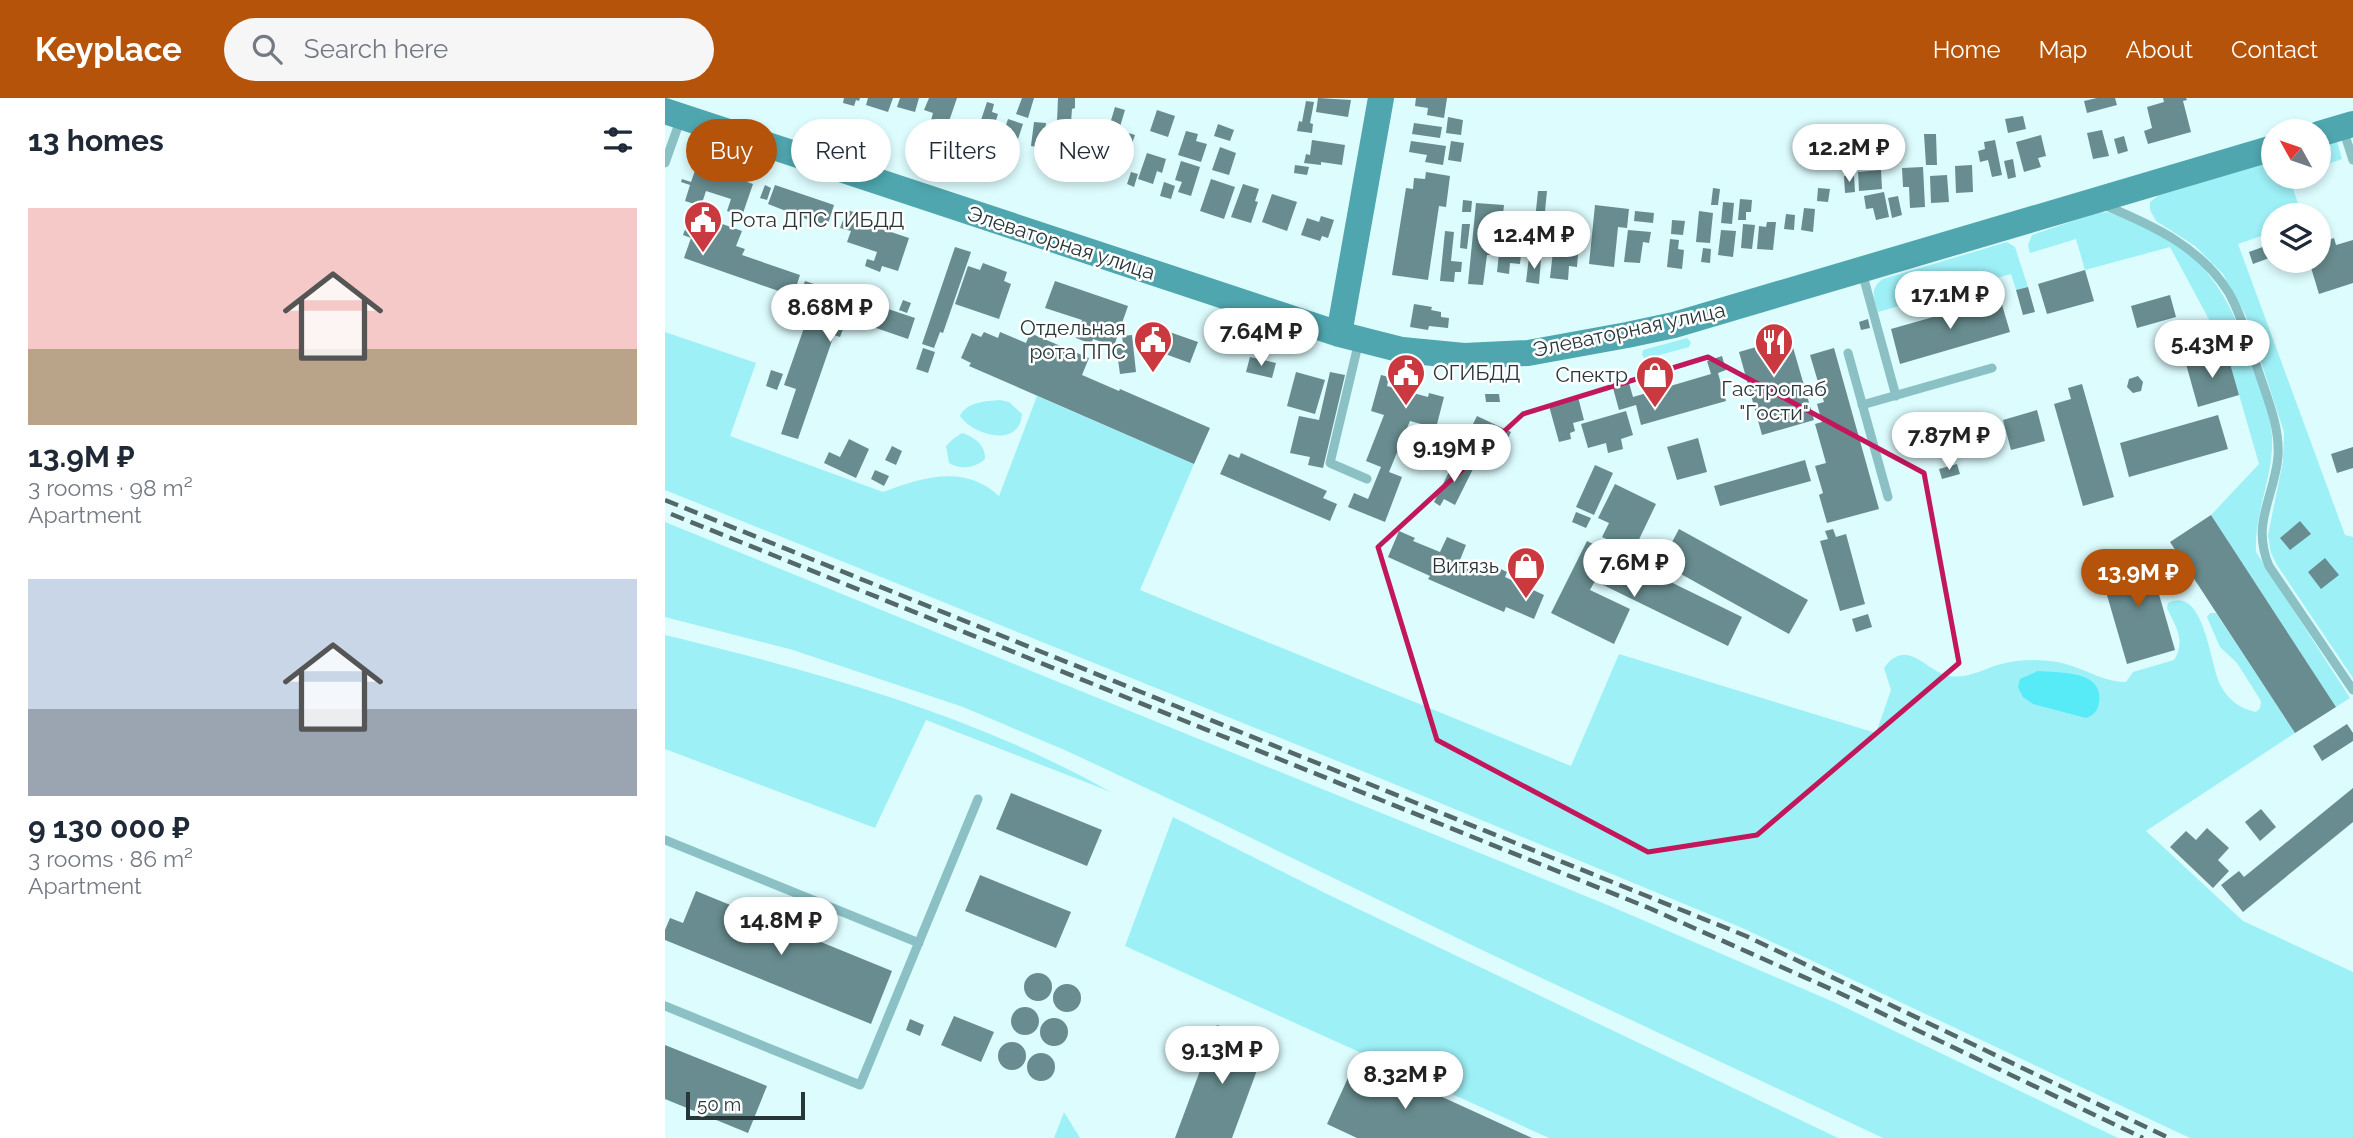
<!DOCTYPE html>
<html lang="en">
<head>
<meta charset="utf-8">
<style>
	body { margin:0; font-family:Raleway,sans-serif; background:#f6f6f7; color:#1f2937; height:100vh; display:flex; flex-direction:column; font-size:26px; white-space:nowrap }
	* { box-sizing:border-box; margin:0 }
	p { font-size:23px; color:#747a83 }
	.icon { flex:none; width:38px; height:38px; fill:none; stroke:currentColor; stroke-width:2; stroke-linecap:round; stroke-linejoin:round }
	.map { position:relative; flex:1; overflow:hidden }
	.details { display:flex; flex-direction:column; background:#fff; width:665px }
	.details>* { flex:none }
	.top-card { position:absolute; left:21px; top:21px; width:665px; height:63px; display:flex; gap:14px }
	.needle { width:46px; rotate:310deg }
	.tools { position:absolute; left:1596px; top:21px; display:grid; gap:14px }
	.tools a { display:grid; place-items:center; width:70px; height:70px; border-radius:50%; background:#fff; box-shadow:0 4px 10px #0003; font-size:35px }
	.scale { position:absolute; left:21px; bottom:18px; width:119px; box-sizing:border-box; padding-left:7px; border:4px solid #273638; border-top:0; font-size:19px; line-height:24px; white-space:nowrap; color:#273638; -webkit-text-stroke:5px #fff; paint-order:stroke }
	.price { position:absolute; translate:-50% -60px; padding:0 16px; border-radius:24px; background:#fff; color:#222; font-size:23px; line-height:46px; filter:drop-shadow(0 2px 4px #0008) }
	.price::after { content:''; position:absolute; left:50%; top:42px; width:21px; height:16px; margin-left:-10px; background:inherit; clip-path:polygon(0 0,100% 0,50% 100%) }
	.price.on { background:#b45309; color:#fff }
	ul { padding:0; list-style:none }
	li { display:grid; align-content:center; gap:14px; height:371px; padding:0 28px }
	li span { display:grid; place-items:center; height:217px; border-radius:0px; color:#555 }
	li>.icon { margin-inline-start:auto }
	span .icon { width:126px; height:126px; fill:#fffc; stroke-width:1 }
	li b { font-size:30px }
	h2 { display:flex; justify-content:space-between; align-items:center; height:84px; padding:0 28px; font-size:30px }
	.chip { padding:0 24px; border-radius:32px; background:#fff; box-shadow:0 4px 10px #0003; font-size:24px; line-height:63px }
	.chip.on { background:#b45309; color:#fff }
	header { display:flex; align-items:center; gap:42px; box-sizing:border-box; height:98px; padding:0 35px; background:#b45309; color:#fff }
	header strong { font-size:33px }
	nav { display:flex; gap:38px; margin-inline-start:auto; font-size:24px }
	.search { width:490px; height:63px; background:#f6f6f7; display:flex; align-items:center; gap:18px; box-sizing:border-box; padding:0 24px; border-radius:38px; color:#747a83; font-size:26px }
	main { display:flex; flex:1; min-height:0 }
	.map>svg:first-child { display:block }
	.green { fill:#9ef0f7 }
	.water { fill:#57ebf7 }
	.building { fill:#688c8f }
	.lines { fill:none; stroke-linecap:round; stroke-linejoin:round }
	.lane { stroke:#8bc1c5; stroke-width:9 }
	.secondary { stroke:#4fa6ae; stroke-width:26 }
	.rail { stroke:#546769; stroke-width:4.5; stroke-dasharray:14 7; stroke-linecap:butt }
	.marked { fill:none; stroke:#c2185b; stroke-width:5; stroke-linejoin:round }
	.labels { text-anchor:middle; stroke-width:5; stroke-linejoin:round; paint-order:stroke }
	.poi-label { font-size:21px; fill:#273638; stroke:#fff; text-anchor:end }
	.street-label { font-size:21px; fill:#273638; stroke:#fff }
</style>
</head>
<body>
<header>
<strong>Keyplace</strong>
<div class="search"><svg class="icon" aria-label="search" viewBox="0 0 24 24"><circle cx="10" cy="10" r="6"/><path d="M15 15l6 6"/></svg>Search here</div>
<nav><a>Home</a><a>Map</a><a>About</a><a>Contact</a></nav>
</header>
<main>
<section class="details">
<h2>13 homes<svg class="icon" aria-label="filters" viewBox="0 0 24 24"><path d="M4 7h16M4 17h16"/><circle cx="9" cy="7" r="2"/><circle cx="15" cy="17" r="2"/></svg></h2>
<ul>
<li><span style="background:linear-gradient(#f6c9c9 65%,#b9a48a 0)"><svg class="icon" aria-label="home" viewBox="0 0 24 24"><path d="M3 11l9-7 9 7M6 9v11h12V9"/></svg></span><div><b>13.9M ₽</b><p>3 rooms · 98 m²</p><p>Apartment</p></div></li>
<li><span style="background:linear-gradient(#c9d6e8 60%,#9aa5b1 0)"><svg class="icon" aria-label="home" viewBox="0 0 24 24"><path d="M3 11l9-7 9 7M6 9v11h12V9"/></svg></span><div><b>9 130 000 ₽</b><p>3 rooms · 86 m²</p><p>Apartment</p></div></li>
</ul>
</section>
<div class="map">
<svg width="1688" height="1040" viewBox="0 0 1688 1040">
	<rect width="100%" height="100%" fill="#ddfcfe"/>
	<!-- green -->
	<path class="green" d="M1672,43L1677,61L1654,69V48Z
		M1608,62V79H1624L1637,117H1608V134L1573,146L1680,437L1688,439V580L1612,467L1606,455L1603,437L1618,363L1619,334L1581,218L1558,176L1530,148L1491,123L1485,112V104L1494,97Z
		M1442,114C1535,142 1563,189 1591,277C1597,297 1606,318 1607,339C1609,378 1589,415 1591,454L1685,600L1671,609L1546,417L1594,366L1562,255L1505,149L1420,172L1411,141L1365,155L1363,147L1367,137L1431,115Z
		M1342,144L1350,149L1363,189L1351,192L1346,176L1213,214C1209,201 1204,190 1218,181Z
		M0,234L91,265L65,338L218,394C258,379 300,366 334,398L372,298L529,366L475,492L906,668L954,556L1211,635L1226,592L1219,570C1242,538 1260,573 1284,578C1303,581 1318,571 1336,566C1351,562 1368,561 1384,563C1413,565 1434,584 1461,584L1468,574L1509,562C1521,543 1511,529 1502,510L1503,505C1540,486 1545,569 1556,588C1563,602 1576,611 1591,614L1595,610L1596,603L1572,565L1555,549L1542,519L1545,515H1551L1630,635L1481,733L1578,823L1688,874V1040H1525L1075,829L717,681L0,392Z
		M1022,240L1026,244L1024,249L980,261L977,257L978,252Z
		M335,302L344,304L357,316C355,350 309,338 295,318C301,304 321,303 335,302Z
		M297,335C309,339 321,347 320,361C311,370 295,372 284,365L281,348L288,341Z
		M0,424L945,808L1171,905L1453,1040H1218L819,853L547,721L402,653L298,609L128,552L0,519Z
		M0,537C152,574 309,617 446,694L261,622L210,730L0,651Z
		M508,719L664,797L1173,1040H884L460,848Z
		M399,1014L415,1040H389Z"/>
	<!-- water -->
	<path class="water" d="M1373,573C1394,575 1439,572 1434,604C1433,613 1429,617 1421,620L1368,606L1358,599L1353,589L1355,581Z"/>
	<!-- building -->
	<path class="building" d="M179,0H195L194,3L191,2L189,8L178,5Z
		M203,0H228L223,14L201,7Z
		M235,0H254L250,14L232,9Z
		M264,0H292L281,32L265,26L268,15L259,12Z
		M357,0H369L363,20L351,16Z
		M393,0H410V10L407,11L406,24H392Z
		M653,0L686,2L683,19L651,14Z
		M751,0H782L779,20L762,17L763,10L750,8Z
		M1432,0H1450L1452,7L1422,15L1419,3Z
		M1498,0H1521L1522,2L1518,3L1526,34L1483,46L1479,33L1487,30L1482,9L1499,4Z
		M641,3L649,4L645,25L648,26L647,35L632,33L634,23L637,24Z
		M322,4L329,6L327,14L333,16L325,41L311,37Z
		M450,9L460,12L454,32L444,29Z
		M492,12L510,18L503,39L485,33Z
		M1358,18L1361,31L1343,35L1340,21Z
		M783,19L798,22L796,37L781,35Z
		M343,21L358,26L351,47L336,42Z
		M369,24L381,25L378,50L366,48Z
		M749,25L777,29L775,40L747,36Z
		M553,26L569,32L565,43L549,38Z
		M1437,32L1444,58L1428,61L1422,35Z
		M457,33L470,37L459,68L440,62L448,39L454,41Z
		M521,33L533,36L531,43L542,46L536,64L513,57Z
		M419,35L432,39L425,63L412,58Z
		M1259,36H1271L1272,67H1261Z
		M1376,37L1381,58L1373,60L1376,69L1359,74L1351,44Z
		M1459,38L1463,53L1453,56L1449,41Z
		M647,42L680,47L677,67L656,64V67L639,65L641,56L645,57Z
		M1330,42L1337,77L1327,79L1323,62L1315,64L1313,53L1320,51L1319,44Z
		M746,43L781,48L778,67L760,64L762,57L744,54Z
		M786,43L799,45L796,64L783,62Z
		M388,47L397,50L393,63L383,60Z
		M555,49L571,55L564,77L547,72Z
		M482,55L501,61L497,75L492,73L488,86L473,81Z
		M1348,61L1351,79L1343,81L1339,63Z
		M516,63L535,69L526,98L513,94L517,84L510,82Z
		M32,67L88,86L77,118L62,113L66,101L41,93L36,108L20,103L25,87L16,84L17,81L26,84Z
		M630,67L644,69L642,77L629,75Z
		M1307,67L1308,94L1291,95L1290,68Z
		M1258,69L1260,109L1245,110L1244,89H1238L1237,70Z
		M1216,72L1217,91L1194,93L1193,74Z
		M466,74L473,76L469,89L462,86Z
		M761,74L785,78L781,109L774,108L763,182L727,177L741,90L748,91L749,80L760,81Z
		M1189,77L1190,94L1180,95L1179,78Z
		M1282,77L1284,104L1266,105L1265,78Z
		M546,81L570,89L559,121L535,113Z
		M499,84L510,88L506,101L495,98Z
		M578,86L594,91L590,103L593,104L586,125L566,119Z
		M100,87L106,90L102,102L95,100Z
		M110,87L169,107L162,129L103,106Z
		M1048,90L1055,91L1053,107H1046Z
		M1153,90L1165,91L1163,104L1152,103Z
		M873,93H882L879,123L870,122Z
		M1219,94L1224,119L1211,122L1208,110L1201,111L1199,98Z
		M607,96L632,104L622,133L597,124Z
		M1233,98L1237,117L1227,120L1223,100Z
		M1075,101L1087,102L1086,114H1081V122H1073Z
		M798,102L807,103L806,114H797Z
		M1058,104L1069,105L1067,126L1056,125Z
		M811,105L839,107L836,134H832L830,157H822L818,187L803,186Z
		M930,107L964,111L962,130L953,129L949,169L924,166Z
		M1139,110L1150,111L1148,134L1136,132Z
		M182,112L192,115L190,122L244,140L233,173L217,168L215,174L200,168L202,161L209,163L212,154L182,144L186,133L175,130Z
		M970,113L989,115L988,125L969,123Z
		M1034,113L1048,115L1045,145L1031,144Z
		M896,114L907,115L905,144L900,143L898,155L913,156L912,169L904,168L903,182L885,180L888,153L892,154L893,142H888V136H893Z
		M1121,116L1130,117L1129,132L1119,131Z
		M656,118L669,122L663,140L657,138L655,143L636,137L642,120L654,124Z
		M24,121L44,128L46,122L77,133L71,148L80,151L77,157L135,177L128,198L19,160L26,140L18,137Z
		M1007,122L1020,123L1018,137L1006,136Z
		M1102,124H1111L1108,152L1092,151L1094,128L1101,129Z
		M797,126H805L802,151L795,150Z
		M1078,126L1090,127L1087,151L1076,150Z
		M848,127L859,128L855,166L845,165L844,176L832,174L836,137L846,138Z
		M963,132L986,134L984,145L978,144L975,165L959,164Z
		M1056,132L1071,133L1068,159L1053,157Z
		M780,133L789,134L786,163L797,164L796,174H790L789,184L775,183Z
		M1669,140L1671,147L1688,142V185L1654,196L1644,163H1654V145Z
		M1005,141L1014,142L1013,151L1019,152L1017,171L1002,169Z
		M1603,147L1607,159L1588,166L1584,154Z
		M290,149L306,154L278,235L275,234L269,250L257,246Z
		M1038,150L1046,151L1045,165L1036,164Z
		M864,159L876,161L874,186L861,184Z
		M318,165L342,174L339,183L346,186L334,221L290,206L303,168L315,172Z
		M1420,172L1429,203L1382,216L1373,186Z
		M140,183L250,220L243,241L182,220L175,239L169,237L133,341L116,336L131,291L119,287L140,227L163,234L169,216L133,203Z
		M390,183L463,208L449,248L428,241L426,246L411,240L417,222L380,210Z
		M1363,189L1370,214L1358,217L1351,192Z
		M1505,197L1511,219L1472,230L1466,208Z
		M1335,200L1345,234L1235,266L1226,231Z
		M238,202L246,205L242,215L234,212Z
		M749,206L767,209L766,212L776,214V219L784,220L783,230L764,228L763,232L745,229Z
		M1203,221L1205,230L1196,232L1194,224Z
		M496,231L533,244L525,265L489,252Z
		M319,234L333,240L335,234L361,245L365,235L424,260L417,277L454,293L455,291L545,330L529,366L304,268L306,265L296,260L307,235L316,239Z
		M467,237L471,274L455,276L451,247L458,246L457,238Z
		M1125,239L1149,322L1097,337L1074,254Z
		M258,250L270,254L263,275L251,271Z
		M1169,250L1214,411L1162,425L1154,397L1158,395L1150,368L1161,365L1150,326L1157,324L1152,306L1159,304L1145,257Z
		M1562,255L1574,297L1533,309L1521,266Z
		M1057,258L1061,272L1053,275L1061,303L976,327L971,307L954,312L948,290L964,285L968,299L1046,276L1042,263Z
		M585,259L611,265L607,280L581,274Z
		M106,272L118,276L112,292L101,288Z
		M631,274L660,282L650,316L622,308Z
		M665,274L680,277L658,370L643,367L645,359L625,355L634,318L654,322Z
		M716,277L724,279L722,288L763,299L764,295L779,299L771,330L745,323L724,374L737,379L720,424L683,409L689,395L703,401L716,369L701,363L719,317L706,313Z
		M1473,278L1478,284L1476,293L1468,295L1462,289L1464,281Z
		M1417,286L1449,399L1418,408L1389,306L1406,301L1403,290Z
		M820,296H834L835,304H821Z
		M913,299L919,322L908,325L910,333L905,335L906,341L894,344L884,308Z
		M1372,312L1380,343L1346,352L1338,322Z
		M961,313L968,337L956,341L958,351L943,355L941,345L923,350L916,326Z
		M1553,317L1563,351L1464,379L1455,345Z
		M812,318L846,334L831,365L797,348Z
		M1033,340L1042,374L1012,382L1002,349Z
		M184,341L204,351L191,380L159,365L164,354L175,359Z
		M227,348L237,353L231,367L220,362Z
		M1688,349V370L1672,375L1666,356Z
		M576,355L662,393L658,400L672,406L665,423L555,376L564,356L574,360Z
		M790,362L808,371L790,407L779,401L775,408L769,404Z
		M1140,362L1146,383L1055,408L1049,388Z
		M1292,366L1295,376L1277,381L1274,371Z
		M930,367L948,375L929,417L911,409Z
		M210,372L224,378L219,388L206,381Z
		M950,386L991,406L968,454L937,439L944,425L933,420Z
		M911,414L926,420L921,430L907,424Z
		M1546,417L1671,609L1630,635L1505,444Z
		M1635,423L1646,436L1625,452L1615,440Z
		M1014,431L1143,502L1124,536L996,465Z
		M1168,431L1171,439L1181,436L1200,506L1175,513L1155,443L1163,441L1160,433Z
		M734,433L750,440L748,443L775,454L782,439L801,447L793,467L820,478L825,466L842,474L840,479L879,497L869,521L841,509L839,514L763,481L765,478L723,459Z
		M922,443L1077,519L1063,548L930,483L925,492L965,511L949,546L886,515Z
		M1481,451L1510,552L1462,566L1437,480L1460,473L1456,458Z
		M1660,460L1674,477L1656,491L1643,474Z
		M1203,516L1207,529L1191,534L1187,521Z
		M1682,626L1688,635V643L1657,663L1648,648Z
		M1688,690V724L1578,814L1556,787L1574,773L1579,779Z
		M346,695L437,732L422,768L331,731Z
		M1596,711L1611,729L1595,743L1580,724Z
		M1542,730L1564,750L1553,762L1564,773L1548,790L1505,749L1521,733L1531,742Z
		M315,777L406,814L391,850L300,813Z
		M31,793L227,873L206,926L0,842V832L5,820L18,825Z
		M359 889a14 14 0 1 1 28 0a14 14 0 1 1-28 0Z
		M388 900a14 14 0 1 1 28 0a14 14 0 1 1-28 0Z
		M346 923a14 14 0 1 1 28 0a14 14 0 1 1-28 0Z
		M289,918L329,934L316,964L276,947Z
		M375 934a14 14 0 1 1 28 0a14 14 0 1 1-28 0Z
		M245,921L259,927L255,938L241,932Z
		M552,927L602,945L567,1040H510Z
		M333 958a14 14 0 1 1 28 0a14 14 0 1 1-28 0Z
		M0,947L102,988L83,1035L0,1001Z
		M362 969a14 14 0 1 1 28 0a14 14 0 1 1-28 0Z
		M692,960L867,1040H692L662,1026Z"/>
	<g class="lines">
		<!-- lane -->
		<path class="lane" d="M1678,31L1688,62
			M0,65L16,20
			M1439,107C1487,127 1536,149 1564,195C1578,220 1585,249 1594,275C1603,302 1615,330 1613,359C1609,400 1586,425 1604,468L1688,592
			M1197,174L1231,298
			M694,243L665,365L702,381
			M1183,255L1223,399
			M1197,307L1327,270
			M0,742L254,845
			M0,908L195,987L313,701"/>
		<!-- secondary -->
		<path class="secondary" d="M0,13L674,236L737,252L799,258L863,255L962,237L1009,227L1608,50
			M1654,36L1688,26
			M674,236L716,0"/>
		<!-- rail -->
		<path class="rail" d="M0,402L1081,838L1504,1040
			M6,416L984,810L1168,892L1478,1040"/>
	</g>
	<!-- marked area -->
	<path class="marked" d="M1043,259L1259,375L1294,565L1092,737L983,754L772,642L713,449L858,316Z"/>
	<!-- icons -->
	<defs>
		<symbol id="civic-pin" viewBox="-11 -11 22 30"><path d="M0 17L-7.5 6A9.5 9.5 0 1 1 7.5 6Z" fill="#c9393f" stroke="#fff"/><path d="M-.6-6.5H3V-4.5H.6V-3L4-1V1h2V6H-6V1h2V-1L-.6-3ZM-1.2 2.5V6h2.4V2.5Z" fill="#fff"/></symbol>
		<symbol id="restaurant-pin" viewBox="-11 -11 22 30"><path d="M0 17L-7.5 6A9.5 9.5 0 1 1 7.5 6Z" fill="#c9393f" stroke="#fff"/><path d="M-5-6h1v4h1v-4h1v4h1v-4h1v5L-1.5 .5V6h-2V.5L-5-1ZM5-6V6H3V1.5H1.5Q1.5-4 5-6Z" fill="#fff"/></symbol>
		<symbol id="shop-pin" viewBox="-11 -11 22 30"><path d="M0 17L-7.5 6A9.5 9.5 0 1 1 7.5 6Z" fill="#c9393f" stroke="#fff"/><path d="M-5-2.5h2.3a2.7 3.5 0 0 1 5.4 0H5L5.5 6h-11ZM-1.5-2.5h3a1.5 2.3 0 0 0-3 0Z" fill="#fff"/></symbol>
	</defs>
	<g fill-rule="evenodd">
		<use href="#civic-pin" x="16" y="100" width="44" height="60"/>
		<use href="#civic-pin" x="466" y="220" width="44" height="60"/>
		<use href="#restaurant-pin" x="1087" y="222" width="44" height="60"/>
		<use href="#civic-pin" x="719" y="253" width="44" height="60"/>
		<use href="#shop-pin" x="968" y="255" width="44" height="60"/>
		<use href="#shop-pin" x="839" y="446" width="44" height="60"/>
	</g>
	<g class="labels">
		<!-- poi labels -->
		<g class="poi-label">
			<text x="65" y="129" text-anchor="start">Рота ДПС ГИБДД</text>
			<text x="461" y="237">Отдельная<tspan x="461" dy="24">рота ППС</tspan></text>
			<text x="768" y="282" text-anchor="start">ОГИБДД</text>
			<text x="963" y="284">Спектр</text>
			<text x="1109" y="298" text-anchor="middle">Гастропаб<tspan x="1109" dy="24">"Гости"</tspan></text>
			<text x="834" y="475">Витязь</text>
		</g>
		<!-- street labels -->
		<g class="street-label">
			<text transform="translate(396 145) rotate(18)" y="7">Элеваторная улица</text>
			<text transform="translate(964 232) rotate(-12)" y="7">Элеваторная улица</text>
		</g>
	</g>
</svg>
<div class="tools">
<a><svg class="needle" viewBox="-14 -14 28 28"><path d="M0-13l5 13h-10z" fill="#e53935"/><path d="M0 13l5-13h-10z" fill="#747a83"/></svg></a>
<a><svg class="icon" aria-label="layers" viewBox="0 0 24 24"><path d="M12 4l9 5-9 5-9-5zM3 14l9 5 9-5"/></svg></a>
</div>
<div class="scale">50 m</div>
<b class="price" style="left:1184px;top:86px">12.2M ₽</b>
<b class="price" style="left:869px;top:173px">12.4M ₽</b>
<b class="price" style="left:1285px;top:233px">17.1M ₽</b>
<b class="price" style="left:165px;top:246px">8.68M ₽</b>
<b class="price" style="left:596px;top:270px">7.64M ₽</b>
<b class="price" style="left:1547px;top:282px">5.43M ₽</b>
<b class="price" style="left:1284px;top:374px">7.87M ₽</b>
<b class="price" style="left:789px;top:386px">9.19M ₽</b>
<b class="price" style="left:969px;top:501px">7.6M ₽</b>
<b class="price on" style="left:1473px;top:511px">13.9M ₽</b>
<b class="price" style="left:116px;top:859px">14.8M ₽</b>
<b class="price" style="left:557px;top:988px">9.13M ₽</b>
<b class="price" style="left:740px;top:1013px">8.32M ₽</b>
<div class="top-card">
<a class="chip on">Buy</a>
<a class="chip">Rent</a>
<a class="chip">Filters</a>
<a class="chip">New</a>
</div>
</div>
</main>
</body>
</html>
